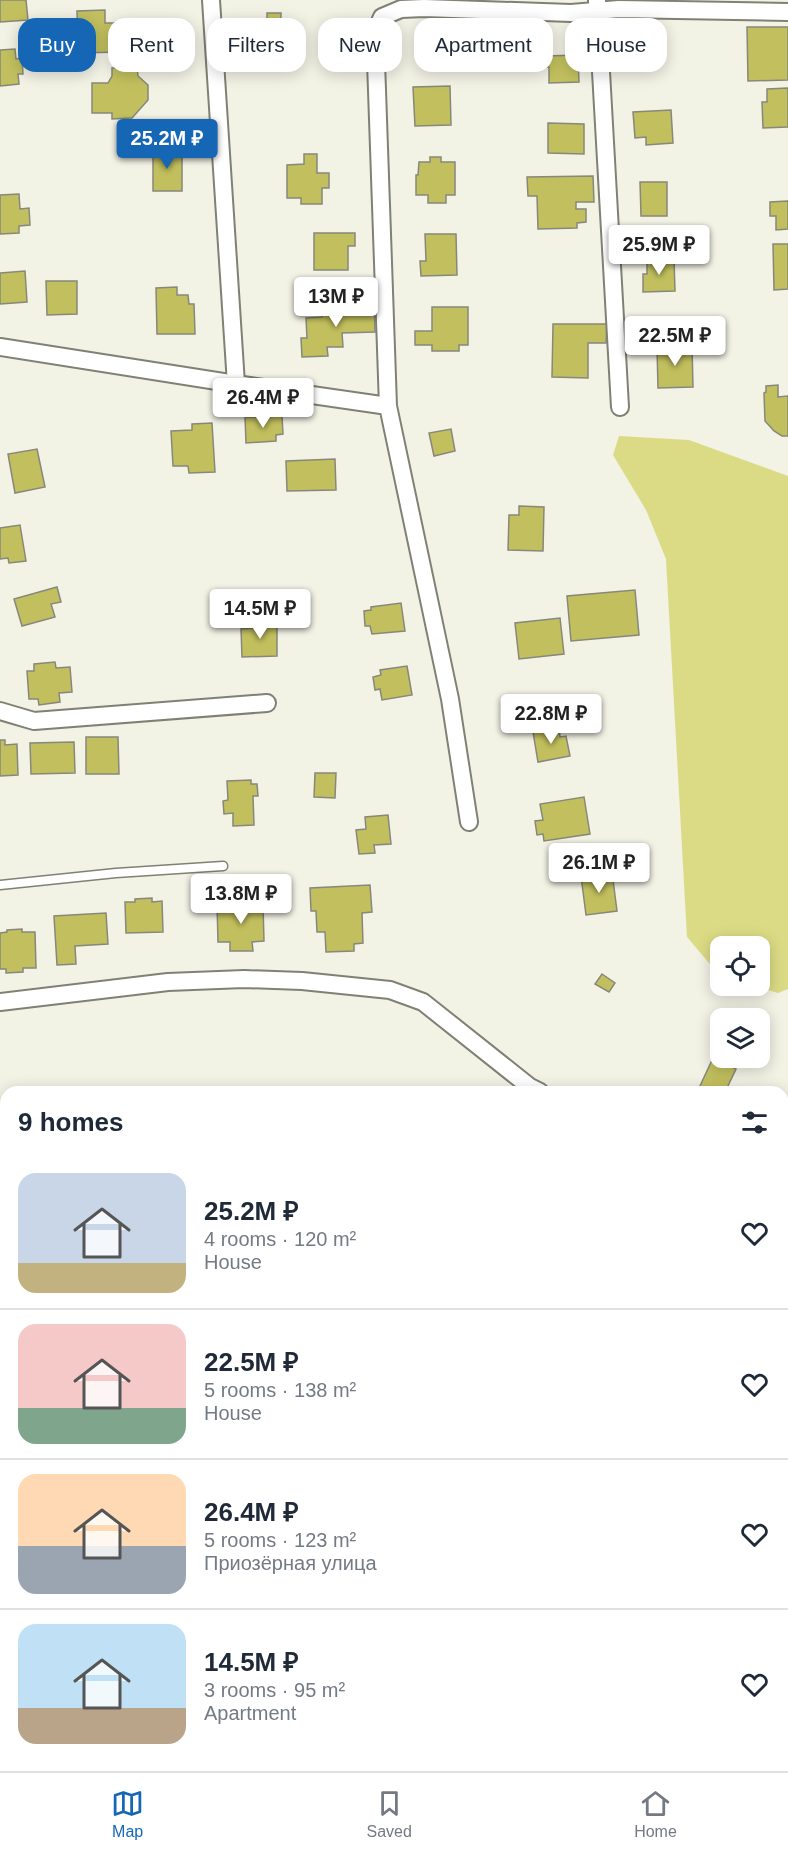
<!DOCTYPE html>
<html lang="en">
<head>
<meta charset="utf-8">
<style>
	body { margin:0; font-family:Arial,sans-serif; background:#f6f6f7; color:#1f2937; height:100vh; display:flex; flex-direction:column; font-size:22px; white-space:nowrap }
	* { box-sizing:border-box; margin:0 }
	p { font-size:20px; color:#747a83 }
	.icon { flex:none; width:33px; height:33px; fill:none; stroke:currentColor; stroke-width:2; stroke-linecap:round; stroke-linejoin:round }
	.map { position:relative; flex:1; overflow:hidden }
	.drawer { position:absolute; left:0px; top:1086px; width:789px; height:686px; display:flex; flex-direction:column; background:#fff; border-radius:18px 18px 0 0; box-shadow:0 3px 15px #0003 }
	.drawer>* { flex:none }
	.banner { position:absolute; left:18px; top:18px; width:753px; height:54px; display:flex; gap:12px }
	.buttons { position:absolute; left:710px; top:936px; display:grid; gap:12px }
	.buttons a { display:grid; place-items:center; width:60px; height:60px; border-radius:12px; background:#fff; box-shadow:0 3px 15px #0003; font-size:30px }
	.price { position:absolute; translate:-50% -51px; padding:0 14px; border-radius:6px; background:#fff; color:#222; font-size:20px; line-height:39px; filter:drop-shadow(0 2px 3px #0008) }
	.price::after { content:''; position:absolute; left:50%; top:36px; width:18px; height:14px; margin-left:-9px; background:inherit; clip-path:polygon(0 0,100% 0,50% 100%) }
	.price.current { background:#1567b6; color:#fff }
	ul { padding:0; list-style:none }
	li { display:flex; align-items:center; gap:18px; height:150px; padding:0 18px }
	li+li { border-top:2px solid #e0e1e3 }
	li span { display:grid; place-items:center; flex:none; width:168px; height:120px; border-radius:18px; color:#555 }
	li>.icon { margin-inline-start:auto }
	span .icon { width:72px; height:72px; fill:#fffc; stroke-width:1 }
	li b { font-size:26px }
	h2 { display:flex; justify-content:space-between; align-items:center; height:72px; padding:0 18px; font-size:26px }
	.pill { padding:0 21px; border-radius:18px; background:#fff; box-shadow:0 3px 15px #0003; font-size:21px; line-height:54px }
	.pill.current { background:#1567b6; color:#fff }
	.tab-bar { display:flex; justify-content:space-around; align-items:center; height:84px; border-top:2px solid #e0e1e3; background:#fff; font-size:16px; color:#747a83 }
	.tab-bar a { display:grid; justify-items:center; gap:3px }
	.tab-bar .current { color:#1567b6 }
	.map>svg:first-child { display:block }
	.green { fill:#dcdb85 }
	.building { fill:#c2c05e; stroke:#87887b; stroke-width:1.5 }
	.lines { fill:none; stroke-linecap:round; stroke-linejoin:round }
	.service-casing { stroke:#808074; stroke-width:11 }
	.minor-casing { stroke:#808074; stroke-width:20 }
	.secondary-casing { stroke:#808074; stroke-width:27 }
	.service { stroke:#fff; stroke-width:8 }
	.minor { stroke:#fff; stroke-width:16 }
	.secondary { stroke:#e4e3c7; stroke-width:24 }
</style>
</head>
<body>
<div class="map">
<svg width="788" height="1771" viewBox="0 0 788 1771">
	<rect width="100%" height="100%" fill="#f2f2e5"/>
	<!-- green -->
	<path class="green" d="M619,436L689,440L788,476V989L778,993L755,986H759V946H720V972L715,970L687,937L666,559L646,510L613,455Z
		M783,1213L788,1215V1567L783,1572Z
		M788,1683V1771H682L689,1766H783V1687Z
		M265,1766H329L322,1771H259Z"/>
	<!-- building -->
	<path class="building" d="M0,0H26L28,20L0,22Z
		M105,10V23H119L120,52L78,53L77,11Z
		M267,13H281L280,46H255V22H267Z
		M470,23V68H437V24Z
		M747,27H788V80L748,81Z
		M15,49L16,59L22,58L23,74H18L19,84L0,86V50Z
		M578,55L579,82L549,83V67H540L539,60H545V56Z
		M137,67L138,76L148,85V100L132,118L112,119V113H92V83H108L112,76V68Z
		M450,86L451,125L415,126L413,87Z
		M788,88V127L763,128L762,102H767V89Z
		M671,110L673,143L646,145V137L635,138L633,112Z
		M548,123L584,124V154L548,153Z
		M153,147H171V155H182V191H153Z
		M304,154H317V173H329V188H322V204H301V198H287V165L304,164Z
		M430,157H441V162H455V195H446V203H428V195H416V175H418L419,162H430Z
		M593,176L594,202H576V209H586V222L577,223V228L538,229L537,196H528L527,177Z
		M640,182H667V216H641Z
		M19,194L20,209L29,208L30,225L19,226V233L0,234V195Z
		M788,201V229L776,230V216H770V202Z
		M314,233H355V246H348V270H314Z
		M425,234H456L457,275L421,276L420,261H426Z
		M773,244H788V289L774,290Z
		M647,260H674L675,291L643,292V274H647Z
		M25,271L27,302L0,304V273Z
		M46,281H77V314L47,315Z
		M177,287V295H188L189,304H194L195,334H157L156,288Z
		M374,305L375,332L342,333L343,347H327L328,356L302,357L301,338H307L306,318L322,317L321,307Z
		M432,307H468V345H459V351H432V345H415V331H432Z
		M553,324H607L606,343H588V378L552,377Z
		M692,347L693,387L658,388L657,348Z
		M778,385V397L788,396V436H782L774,431L765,421L764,393L766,392V386Z
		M282,416L283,434L276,435V441L246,443L245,417Z
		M212,423L215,472L189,473L188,466H173L171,431L192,430V424Z
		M451,429L455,451L434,456L429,433Z
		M37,449L45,487L15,493L8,454Z
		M335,459L336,490L287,491L286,461Z
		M519,506L544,507L543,551L508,550L509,515H519Z
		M20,525L26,561L9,563L8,558L0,559V528Z
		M57,587L61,602L51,604L55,617L22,626L14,599Z
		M635,590L639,635L571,641L567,596Z
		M401,603L405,631L372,634L370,626H365L364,611L371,610V607Z
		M560,618L564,654L519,659L515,623Z
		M253,621H264V625H277V656L242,657L241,629L253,628Z
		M55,662L56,668L70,667L72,692L59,693L60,702L39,705L38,699H29L27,671H34V664Z
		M407,666L412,695L382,700L380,689L375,690L373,677L381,675L380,670Z
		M559,728L560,737L566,736L570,756L538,762L533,732Z
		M86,737H118L119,774H86Z
		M0,740H5V745L17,744L18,775L0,776Z
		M74,742L75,773L31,774L30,743Z
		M315,773H336L335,798L314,797Z
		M251,780V784H257L258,796H253L254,825L233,826V813L224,814L223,801L228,800L227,781Z
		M584,797L590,834L544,841L543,834L537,835L535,821L543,820L540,804Z
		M388,815L391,844L374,845L375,853L359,854L356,830L366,829L365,817Z
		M612,872L617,911L586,915L581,876Z
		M370,885L372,912L362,913L363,943L354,944V951L326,952L325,932H317L316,911H311L310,888Z
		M152,898V902L162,901L163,932L126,933L125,902H135V899Z
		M217,904H263L264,941L252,942L253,951H230V942H218Z
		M106,913L108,944L75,946L76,964L57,965L54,916Z
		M22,929V932H35L36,968H23V972L6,973V969H0V933L7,932V930Z
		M602,974L615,983L609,992L595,984Z
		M713,1058L736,1069L725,1092H708L699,1088Z
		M1,1364L6,1380L0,1382V1365Z
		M6,1380V1399L0,1401V1382Z
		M6,1399V1419L0,1421V1401Z
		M6,1419V1438L0,1440V1421Z
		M6,1438V1457L1,1458L0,1440Z
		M6,1639V1666L0,1647V1641Z
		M61,1766H72L74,1771H57L62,1769Z
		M95,1766H134L136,1771H97Z"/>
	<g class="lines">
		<defs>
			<path id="service" d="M0,885L116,873L223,866"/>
			<path id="minor" d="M211,0L236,384
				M597,1L620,407
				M0,347L236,384L388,406
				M0,711L34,721L267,703
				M469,822L450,699L388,406L375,33L382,17L401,9L424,8L571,13L619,9L788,12
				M0,1002L168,982L244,979L302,981L390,990L423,1002L530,1087L540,1092
				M0,1174L6,1175
				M783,1192L788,1193
				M0,1763L6,1761"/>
			<path id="secondary" d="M783,1629L788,1625
				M622,1771L629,1766"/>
		</defs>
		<!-- service casing -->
		<use href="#service" class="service-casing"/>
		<!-- minor casing -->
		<use href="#minor" class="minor-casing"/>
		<!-- secondary casing -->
		<use href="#secondary" class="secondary-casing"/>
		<!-- service -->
		<use href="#service" class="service"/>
		<!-- minor -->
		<use href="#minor" class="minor"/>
		<!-- secondary -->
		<use href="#secondary" class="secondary"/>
	</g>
</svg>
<div class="buttons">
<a><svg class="icon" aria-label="locate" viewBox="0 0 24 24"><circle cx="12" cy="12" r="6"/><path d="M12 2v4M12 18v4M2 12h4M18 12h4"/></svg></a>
<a><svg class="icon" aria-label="layers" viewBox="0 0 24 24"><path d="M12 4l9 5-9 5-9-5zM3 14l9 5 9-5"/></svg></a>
</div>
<b class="price current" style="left:167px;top:170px">25.2M ₽</b>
<b class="price" style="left:659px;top:276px">25.9M ₽</b>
<b class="price" style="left:336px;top:328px">13M ₽</b>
<b class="price" style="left:675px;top:367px">22.5M ₽</b>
<b class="price" style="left:263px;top:429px">26.4M ₽</b>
<b class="price" style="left:260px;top:640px">14.5M ₽</b>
<b class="price" style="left:551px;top:745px">22.8M ₽</b>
<b class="price" style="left:599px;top:894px">26.1M ₽</b>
<b class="price" style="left:241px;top:925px">13.8M ₽</b>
<div class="banner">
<a class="pill current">Buy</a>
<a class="pill">Rent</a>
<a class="pill">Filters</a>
<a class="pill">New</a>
<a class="pill">Apartment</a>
<a class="pill">House</a>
</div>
<section class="drawer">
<h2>9 homes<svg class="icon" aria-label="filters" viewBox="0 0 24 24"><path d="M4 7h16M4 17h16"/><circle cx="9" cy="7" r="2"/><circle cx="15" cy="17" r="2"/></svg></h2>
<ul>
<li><span style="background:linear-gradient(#c9d6e8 75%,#c2b280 0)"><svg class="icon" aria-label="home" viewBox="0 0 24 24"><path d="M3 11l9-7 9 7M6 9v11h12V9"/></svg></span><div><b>25.2M ₽</b><p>4 rooms · 120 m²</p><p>House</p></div><svg class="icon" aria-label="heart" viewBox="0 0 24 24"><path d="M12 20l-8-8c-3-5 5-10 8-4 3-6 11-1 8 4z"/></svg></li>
<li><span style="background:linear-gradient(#f6c9c9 70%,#7fa58c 0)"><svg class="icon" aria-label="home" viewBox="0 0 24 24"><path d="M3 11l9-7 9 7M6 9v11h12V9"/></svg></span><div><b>22.5M ₽</b><p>5 rooms · 138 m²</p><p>House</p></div><svg class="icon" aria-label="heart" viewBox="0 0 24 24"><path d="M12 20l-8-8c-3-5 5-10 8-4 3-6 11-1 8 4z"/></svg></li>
<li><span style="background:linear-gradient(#ffd9b3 60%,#9aa5b1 0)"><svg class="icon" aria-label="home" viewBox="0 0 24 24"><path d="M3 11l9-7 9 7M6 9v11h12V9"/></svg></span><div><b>26.4M ₽</b><p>5 rooms · 123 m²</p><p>Приозёрная улица</p></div><svg class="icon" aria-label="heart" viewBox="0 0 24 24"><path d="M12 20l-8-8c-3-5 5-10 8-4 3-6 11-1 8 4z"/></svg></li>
<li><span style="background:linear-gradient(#bfe0f5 70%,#b9a48a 0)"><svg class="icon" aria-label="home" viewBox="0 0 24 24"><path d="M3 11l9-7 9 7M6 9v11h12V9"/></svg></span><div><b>14.5M ₽</b><p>3 rooms · 95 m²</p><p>Apartment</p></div><svg class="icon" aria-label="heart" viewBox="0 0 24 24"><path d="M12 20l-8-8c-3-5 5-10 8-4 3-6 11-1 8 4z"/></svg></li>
</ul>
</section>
</div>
<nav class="tab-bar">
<a class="current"><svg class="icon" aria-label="map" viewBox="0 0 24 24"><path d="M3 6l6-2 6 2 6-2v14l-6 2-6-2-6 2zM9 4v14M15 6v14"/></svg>Map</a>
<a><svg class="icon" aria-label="saved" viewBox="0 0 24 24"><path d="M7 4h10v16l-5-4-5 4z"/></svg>Saved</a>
<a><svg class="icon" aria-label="home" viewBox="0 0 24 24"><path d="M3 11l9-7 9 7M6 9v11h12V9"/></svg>Home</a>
</nav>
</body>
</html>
